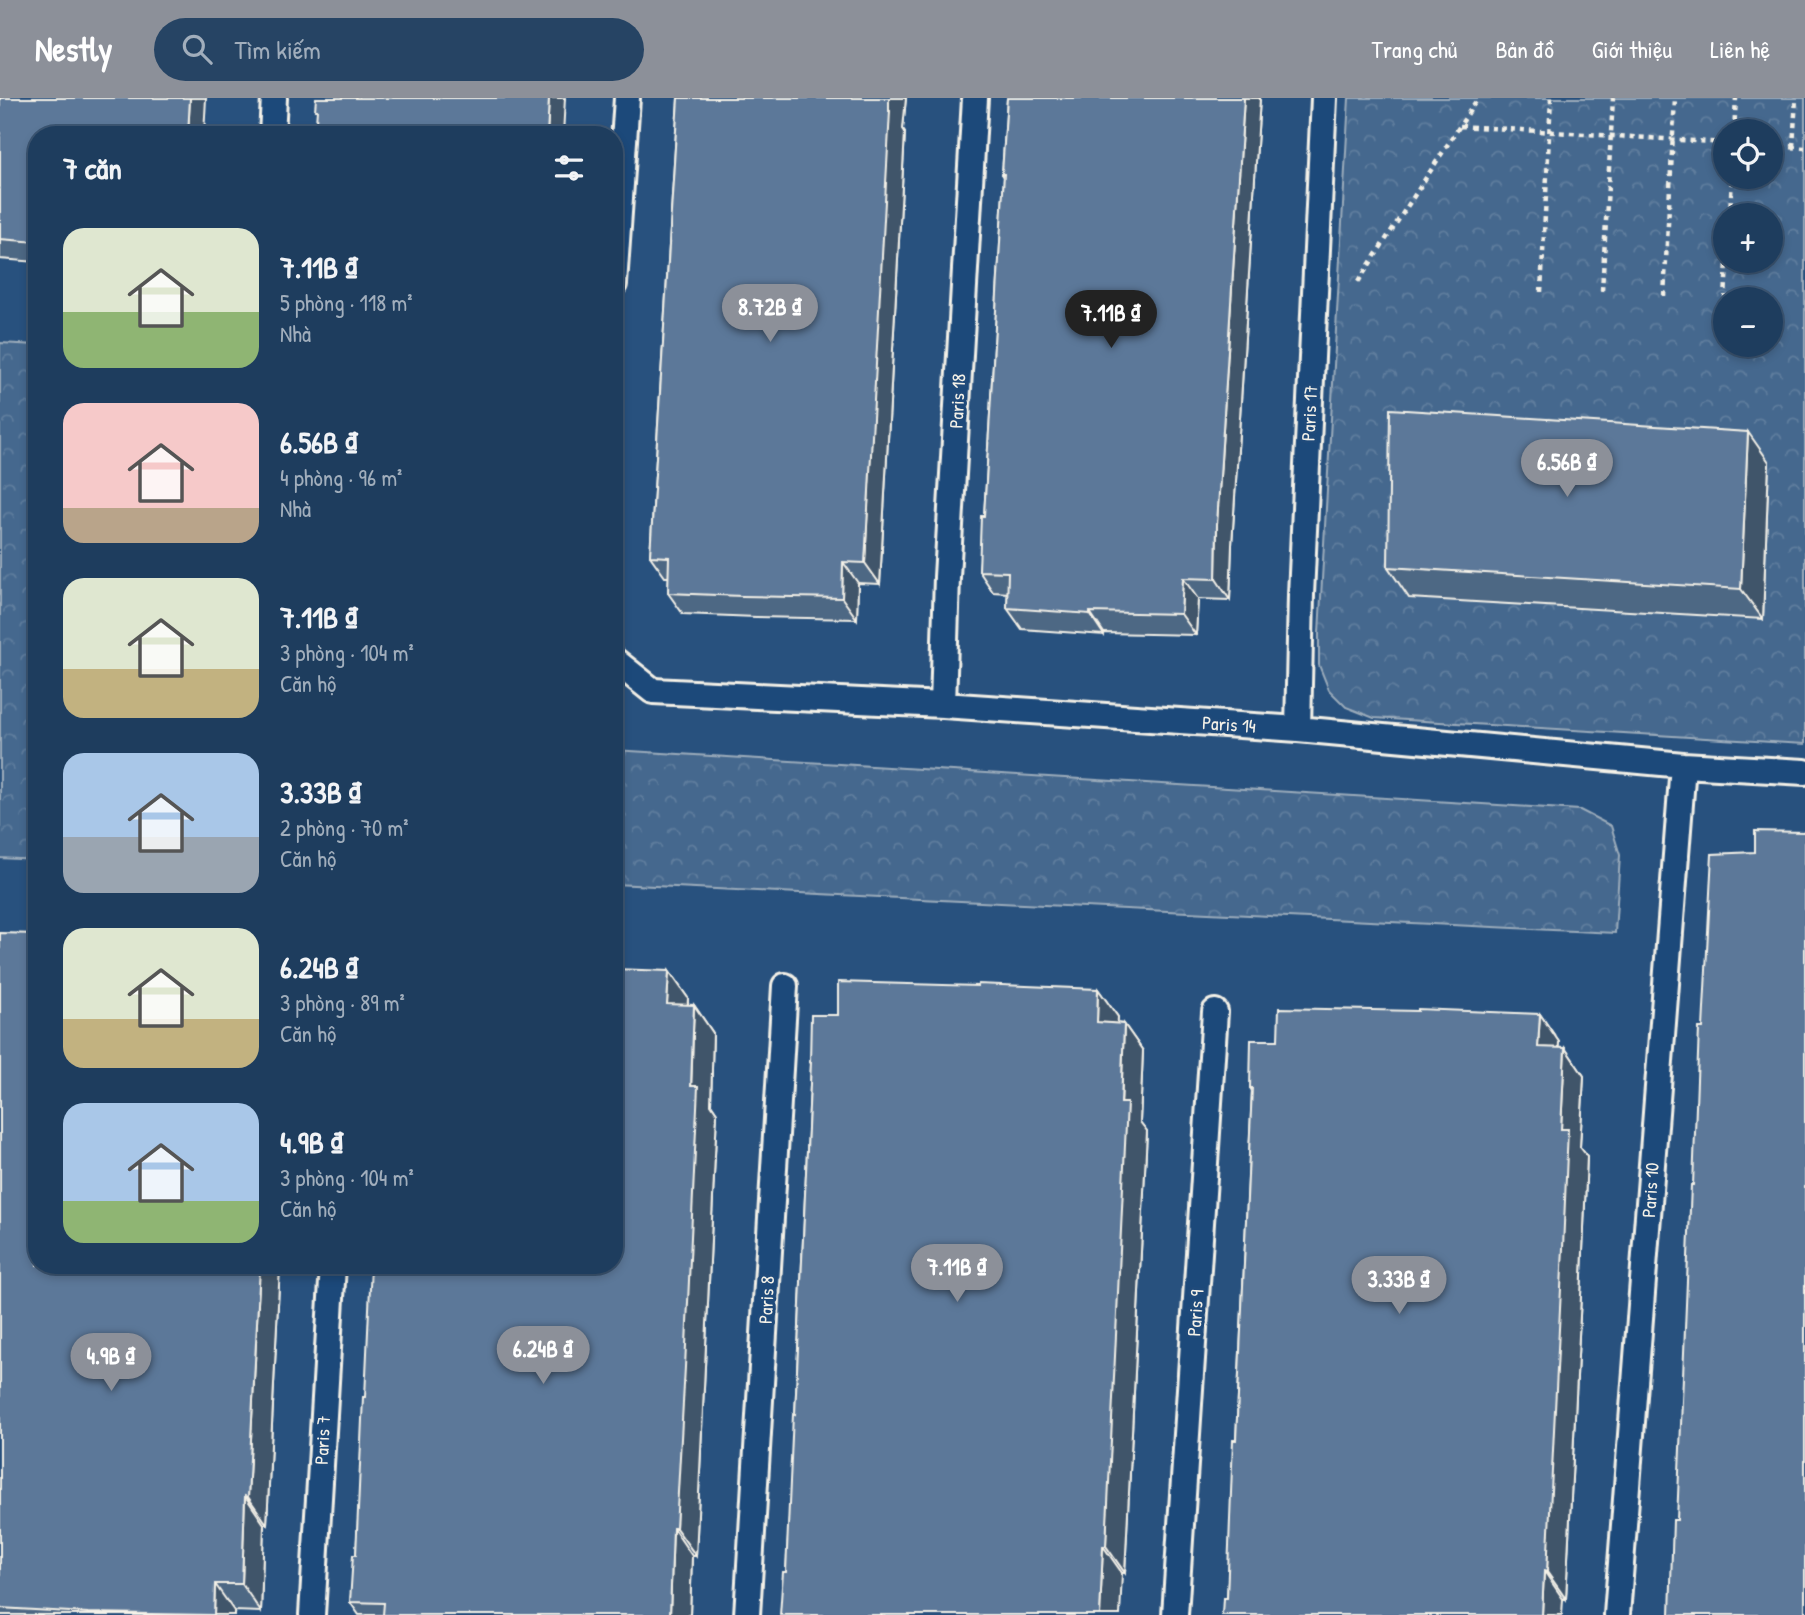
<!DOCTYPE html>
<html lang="vi">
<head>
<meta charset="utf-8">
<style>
	body { margin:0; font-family:"Patrick Hand",sans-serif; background:#264464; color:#f1f3f6; height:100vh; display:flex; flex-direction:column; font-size:26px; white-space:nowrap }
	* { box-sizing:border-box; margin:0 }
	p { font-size:23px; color:#a1aebc }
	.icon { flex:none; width:38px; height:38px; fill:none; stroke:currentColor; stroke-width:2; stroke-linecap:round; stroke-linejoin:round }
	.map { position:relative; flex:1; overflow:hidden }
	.details { position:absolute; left:28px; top:28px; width:595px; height:1148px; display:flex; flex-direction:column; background:#1e3d5e; border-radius:28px; box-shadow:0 4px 10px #0003,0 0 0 2px #3c5673 }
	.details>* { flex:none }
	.controls { position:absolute; left:1713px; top:21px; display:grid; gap:14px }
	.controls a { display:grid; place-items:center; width:70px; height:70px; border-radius:50%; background:#1e3d5e; box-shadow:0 4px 10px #0003,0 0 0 2px #3c5673; font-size:35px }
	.price { position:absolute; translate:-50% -60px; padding:0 16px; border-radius:24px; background:#8c9099; color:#fff; font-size:23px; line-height:46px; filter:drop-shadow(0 2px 4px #0008) }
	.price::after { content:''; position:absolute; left:50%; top:42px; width:21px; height:16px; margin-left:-10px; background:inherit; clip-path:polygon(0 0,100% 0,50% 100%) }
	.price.active { background:#222; color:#fff }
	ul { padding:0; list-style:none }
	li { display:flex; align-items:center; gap:21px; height:175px; padding:0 35px }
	li span { display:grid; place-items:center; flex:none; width:196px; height:140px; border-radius:21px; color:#555 }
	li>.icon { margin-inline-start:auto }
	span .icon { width:84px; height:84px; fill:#fffc; stroke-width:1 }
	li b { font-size:30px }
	h2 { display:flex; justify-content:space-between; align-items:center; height:84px; padding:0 35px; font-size:30px }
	header { display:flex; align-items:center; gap:42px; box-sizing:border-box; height:98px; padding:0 35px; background:#8c9099; color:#fff }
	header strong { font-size:33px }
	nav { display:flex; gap:38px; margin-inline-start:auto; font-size:24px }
	.search { width:490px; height:63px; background:#264464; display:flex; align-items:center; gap:18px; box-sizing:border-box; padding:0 24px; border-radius:38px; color:#a1aebc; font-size:26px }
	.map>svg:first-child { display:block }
	.park { fill:url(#park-crowns); stroke:#9cacbb; stroke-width:2; fill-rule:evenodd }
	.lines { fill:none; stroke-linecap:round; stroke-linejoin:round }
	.lane-casing { stroke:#f4f1e8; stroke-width:30 }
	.path { stroke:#f4f1e8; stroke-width:4.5; stroke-dasharray:5 5; stroke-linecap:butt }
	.lane { stroke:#1f4a7a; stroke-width:24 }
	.wall { fill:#4e6784; stroke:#f4f1e8; stroke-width:2 }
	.shaded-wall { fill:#40546b; stroke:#f4f1e8; stroke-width:2 }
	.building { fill:#5b7899; stroke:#f4f1e8; stroke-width:2 }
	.labels { text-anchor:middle; stroke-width:6; stroke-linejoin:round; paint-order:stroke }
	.street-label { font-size:19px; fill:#f4f1e8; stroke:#1f4a7a }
</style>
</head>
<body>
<header>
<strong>Nestly</strong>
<div class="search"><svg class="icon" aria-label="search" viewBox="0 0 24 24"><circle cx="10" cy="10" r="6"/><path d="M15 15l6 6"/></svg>Tìm kiếm</div>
<nav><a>Trang chủ</a><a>Bản đồ</a><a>Giới thiệu</a><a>Liên hệ</a></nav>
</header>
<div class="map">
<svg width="1805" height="1517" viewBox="0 0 1805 1517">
	<defs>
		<pattern id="park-crowns" width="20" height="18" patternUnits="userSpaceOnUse" patternTransform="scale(1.75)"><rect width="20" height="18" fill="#45688e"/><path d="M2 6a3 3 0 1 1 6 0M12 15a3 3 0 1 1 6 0" fill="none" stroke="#607e9e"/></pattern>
	</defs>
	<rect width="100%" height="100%" fill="#28517e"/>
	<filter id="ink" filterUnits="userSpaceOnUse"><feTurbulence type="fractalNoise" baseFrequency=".0143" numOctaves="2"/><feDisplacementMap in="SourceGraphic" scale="14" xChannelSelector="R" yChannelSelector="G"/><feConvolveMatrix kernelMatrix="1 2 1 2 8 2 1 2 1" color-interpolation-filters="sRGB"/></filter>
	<g filter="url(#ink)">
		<!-- park -->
		<path class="park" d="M1349,0H1805V646L1374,620L1346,609L1329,592L1319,567V535ZM1726,33H1771V79H1726ZM1726,117H1771V163H1726ZM1726,201H1771V247H1726Z
			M0,245L37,247V762L0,760Z
			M614,652L1580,712L1611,728L1620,757L1615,835L614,786Z"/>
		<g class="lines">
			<defs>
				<path id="lane" d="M272,37L274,0
					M614,186L627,0
					M614,562L653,593L943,607L1298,631L1683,667L1805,674
					M943,607L947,479L975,0
					M1298,631L1301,497L1324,0
					M312,1517L333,1167
					M747,1517L785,888
					M1175,1517L1215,914
					M1617,1517L1683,667"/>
			</defs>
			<!-- lane casing -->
			<use href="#lane" class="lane-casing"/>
			<!-- path -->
			<path class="path" d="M1460,28L1726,45
				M1734,33L1736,0
				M1771,48L1805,50
				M1793,49L1796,0
				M1730,117L1732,79
				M1358,184L1478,0
				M1602,193L1613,0
				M1541,194L1551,0
				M1664,198L1675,0
				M1725,202L1727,163"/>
			<!-- lane -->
			<use href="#lane" class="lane"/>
		</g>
		<!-- wall -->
		<path class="wall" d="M0,0L37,37V164L0,161Z
			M678,0H906L903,31L905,34L880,486L858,485L857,521L756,519L683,516L668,495L669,479H665L650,458Z
			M1007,0H1260L1232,447L1230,502L1198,501L1196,537L1104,535V537L1022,531L1007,510L1008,495L993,494L979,473L984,418L1004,79L1002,76Z
			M1769,364L1763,521L1409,500L1388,469Z
			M0,835L37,1167H280L267,1426H264L261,1514L234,1513V1517H0Z
			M669,873L688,900V907H694L713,935L711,1006L717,1015L696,1458H692L690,1517H359L350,1504L356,1457L365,1299Z
			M1098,891L1118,919L1117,925L1124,926L1143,953L1140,1024L1147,1033L1125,1475L786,1474L795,1317L811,966L810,964L838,917Z
			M1540,916L1559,944L1558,950H1565L1584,978L1580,1049L1587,1058L1582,1177L1566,1501L1227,1500L1236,1342L1252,993L1250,990L1278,942Z"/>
		<!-- shaded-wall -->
		<path class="shaded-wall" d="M190,0H206L204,37H188Z
			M549,0H565L563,37H547Z
			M889,0H906L903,31L905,34L880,486L865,465Z
			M1244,0H1260L1232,447L1230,502L1216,481L1217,426Z
			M1748,334L1769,364L1763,521L1741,491Z
			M843,464L858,485L857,521L842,500Z
			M1183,480L1198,501L1196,537L1181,516Z
			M1090,514L1104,535V537L1090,516Z
			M669,873L688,900L686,933L667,906Z
			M1098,891L1118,919L1116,952L1097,924Z
			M694,907L713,935L711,1006L717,1015L696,1458L676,1430Z
			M1540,916L1559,944L1557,976L1538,949Z
			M1124,926L1143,953L1140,1024L1147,1033L1125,1475L1106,1448Z
			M1565,950L1584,978L1580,1049L1587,1058L1582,1177L1566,1501L1547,1474L1561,1031Z
			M260,1167H280L267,1426L248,1399Z
			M245,1398L264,1426L261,1514L242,1486Z
			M673,1430L692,1458L690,1517H670Z
			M1103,1448L1122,1475L1120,1517H1100Z
			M1544,1473L1563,1501L1562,1517H1542Z
			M215,1486L234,1513V1517H214Z"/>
		<!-- building -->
		<path class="building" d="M0,0H190L188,37H37V144L0,141Z
			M316,0H549L547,37H315L317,12H315Z
			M678,0H889V13H890L865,465L843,464L842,500L742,498L668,495L669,459L650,458Z
			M1007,0H1244L1217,426L1216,481L1183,480L1181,516L1090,514V516L1007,510L1008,474L979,473L981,418H984L1004,76H1002Z
			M1390,311L1748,334L1741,491L1388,469Z
			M1755,733L1805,734V1517H1670L1673,1422H1677L1691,1087H1693L1699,930H1703L1712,756L1755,754Z
			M0,835L37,836V1167H260L248,1399L245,1398L242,1486H215L214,1517L88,1515L0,1510Z
			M614,871L669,873L667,906L694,907L691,988H698L685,1269L676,1430H673L670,1517H383L384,1505L350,1504L353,1457H356L363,1299H365L371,1167H614Z
			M838,884L978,888V886L1098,891L1097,924L1124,926L1121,1005H1127L1106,1448H1103L1100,1517H780L783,1474H786L793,1316L795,1317L811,964H810L811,917H838Z
			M1279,910L1418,913V911L1540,916L1538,949L1565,950L1561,1031H1568L1563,1150L1547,1474L1544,1473L1542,1517H1222L1223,1500H1227L1233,1342H1236L1252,990H1250L1251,942H1278Z"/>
	</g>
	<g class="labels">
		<!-- street labels -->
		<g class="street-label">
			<text transform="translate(957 303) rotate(-87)" y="7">Paris 18</text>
			<text transform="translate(1309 315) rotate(-87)" y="7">Paris 17</text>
			<text transform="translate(1229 626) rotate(4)" y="7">Paris 14</text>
			<text transform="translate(1650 1092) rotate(-86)" y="7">Paris 10</text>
			<text transform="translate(766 1202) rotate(-87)" y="7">Paris 8</text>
			<text transform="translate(1195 1215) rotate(-86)" y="7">Paris 9</text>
			<text transform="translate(322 1342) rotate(-87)" y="7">Paris 7</text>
		</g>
	</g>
</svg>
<div class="controls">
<a><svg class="icon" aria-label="locate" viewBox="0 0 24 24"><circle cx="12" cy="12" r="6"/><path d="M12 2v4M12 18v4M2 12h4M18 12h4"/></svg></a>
<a>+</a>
<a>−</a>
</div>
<b class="price" style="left:770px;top:246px">8.72B ₫</b>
<b class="price active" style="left:1111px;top:252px">7.11B ₫</b>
<b class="price" style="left:1567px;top:401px">6.56B ₫</b>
<b class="price" style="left:957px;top:1206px">7.11B ₫</b>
<b class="price" style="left:1399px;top:1218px">3.33B ₫</b>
<b class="price" style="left:543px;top:1288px">6.24B ₫</b>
<b class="price" style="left:111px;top:1295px">4.9B ₫</b>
<section class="details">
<h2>7 căn<svg class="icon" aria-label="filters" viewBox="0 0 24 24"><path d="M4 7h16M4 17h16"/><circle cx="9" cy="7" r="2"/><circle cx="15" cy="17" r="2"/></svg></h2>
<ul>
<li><span style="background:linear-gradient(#dfe7d0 60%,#8fb573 0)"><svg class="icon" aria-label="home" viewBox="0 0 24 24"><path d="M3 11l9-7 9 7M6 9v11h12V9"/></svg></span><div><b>7.11B ₫</b><p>5 phòng · 118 m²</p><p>Nhà</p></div></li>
<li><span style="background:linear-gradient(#f6c9c9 75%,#b9a48a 0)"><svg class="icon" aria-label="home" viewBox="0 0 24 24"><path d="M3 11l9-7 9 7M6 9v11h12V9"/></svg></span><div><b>6.56B ₫</b><p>4 phòng · 96 m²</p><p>Nhà</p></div></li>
<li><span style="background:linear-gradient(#dfe7d0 65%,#c2b280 0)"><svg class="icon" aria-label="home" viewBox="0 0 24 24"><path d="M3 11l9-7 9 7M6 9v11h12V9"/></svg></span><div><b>7.11B ₫</b><p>3 phòng · 104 m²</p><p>Căn hộ</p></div></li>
<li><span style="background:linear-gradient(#a9c7e8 60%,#9aa5b1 0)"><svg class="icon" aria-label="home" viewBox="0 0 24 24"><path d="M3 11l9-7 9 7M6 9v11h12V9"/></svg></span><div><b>3.33B ₫</b><p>2 phòng · 70 m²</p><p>Căn hộ</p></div></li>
<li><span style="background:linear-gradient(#dfe7d0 65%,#c2b280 0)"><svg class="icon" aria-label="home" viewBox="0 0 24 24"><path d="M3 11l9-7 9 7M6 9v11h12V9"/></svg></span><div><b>6.24B ₫</b><p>3 phòng · 89 m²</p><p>Căn hộ</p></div></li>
<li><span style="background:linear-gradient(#a9c7e8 70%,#8fb573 0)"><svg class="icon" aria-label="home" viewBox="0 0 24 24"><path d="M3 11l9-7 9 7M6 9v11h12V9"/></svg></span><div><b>4.9B ₫</b><p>3 phòng · 104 m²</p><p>Căn hộ</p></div></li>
</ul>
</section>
</div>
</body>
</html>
